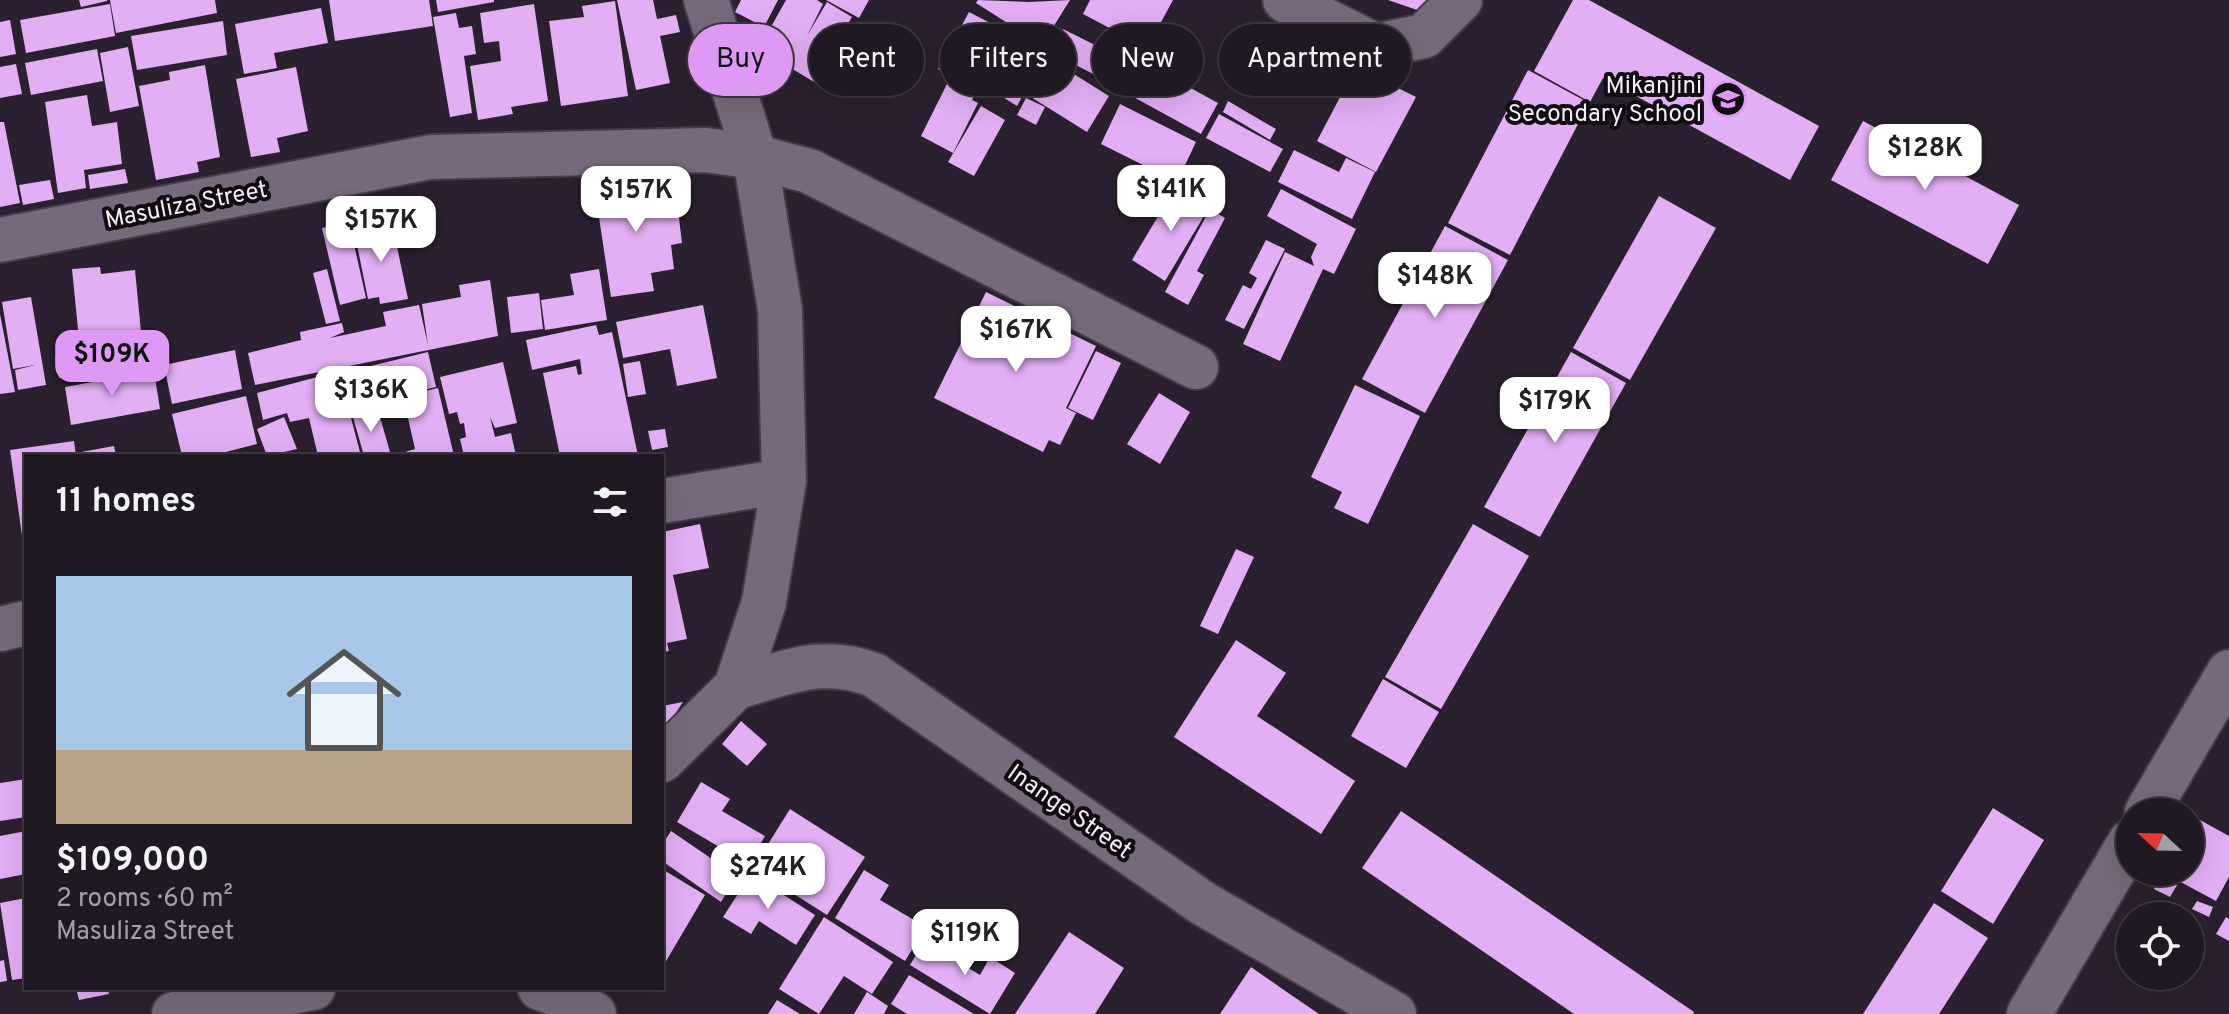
<!DOCTYPE html>
<html lang="en">
<head>
<meta charset="utf-8">
<style>
	body { margin:0; font-family:Overpass,sans-serif; background:#28212b; color:#f1f3f6; height:100vh; display:flex; flex-direction:column; font-size:30px; white-space:nowrap }
	* { box-sizing:border-box; margin:0 }
	p { font-size:26px; color:#a2a0a6 }
	.icon { flex:none; width:44px; height:44px; fill:none; stroke:currentColor; stroke-width:2; stroke-linecap:round; stroke-linejoin:round }
	.map { position:relative; flex:1; overflow:hidden }
	.drawer { position:absolute; left:24px; top:454px; width:640px; height:536px; display:flex; flex-direction:column; background:#201823; border-radius:0px; box-shadow:0 8px 32px #0002,0 0 0 2px #3d3741 }
	.drawer>* { flex:none }
	.banner { position:absolute; left:688px; top:24px; width:760px; height:72px; display:flex; gap:16px }
	.needle { width:52px; rotate:292deg }
	.fabs { position:absolute; left:2116px; top:798px; display:grid; gap:16px }
	.fabs a { display:grid; place-items:center; width:88px; height:88px; border-radius:50%; background:#201823; box-shadow:0 8px 32px #0002,0 0 0 2px #3d3741; font-size:40px }
	.price { position:absolute; translate:-50% -68px; padding:0 18px; border-radius:16px; background:#fff; color:#222; font-size:26px; line-height:52px; filter:drop-shadow(0 2px 4px #0008) }
	.price::after { content:''; position:absolute; left:50%; top:48px; width:24px; height:18px; margin-left:-12px; background:inherit; clip-path:polygon(0 0,100% 0,50% 100%) }
	.price.selected { background:#dd99f3; color:#111 }
	ul { padding:0; list-style:none }
	li { display:grid; align-content:center; gap:16px; height:424px; padding:0 32px }
	li span { display:grid; place-items:center; height:248px; border-radius:0px; color:#555 }
	li>.icon { margin-inline-start:auto }
	span .icon { width:144px; height:144px; fill:#fffc; stroke-width:1 }
	li b { font-size:34px }
	h2 { display:flex; justify-content:space-between; align-items:center; height:96px; padding:0 32px; font-size:34px }
	.tag { padding:0 28px; border-radius:36px; background:#201823; box-shadow:0 8px 32px #0002,0 0 0 2px #3d3741; font-size:28px; line-height:72px }
	.tag.selected { background:#dd99f3; color:#111 }
	.map>svg:first-child { display:block }
	.building { fill:#e2aef4 }
	.lines { fill:none; stroke-linecap:round; stroke-linejoin:round }
	.street-casing { stroke:#453b48; stroke-width:48 }
	.street { stroke:#76697b; stroke-width:44 }
	.labels { text-anchor:middle; stroke-width:8; stroke-linejoin:round; paint-order:stroke }
	.poi-label { font-size:24px; fill:#f5edf7; stroke:#110c12; text-anchor:end }
	.street-label { font-size:24px; fill:#f5edf7; stroke:#110c12 }
</style>
</head>
<body>
<div class="map">
<svg width="2229" height="1014" viewBox="0 0 2229 1014">
	<rect width="100%" height="100%" fill="#2b202f"/>
	<!-- building -->
	<path class="building" d="M79,0H107V1L81,7Z
		M110,0H215L217,13L116,33Z
		M329,0H429L433,26L335,41Z
		M436,0H494V2L438,12Z
		M617,0H653L657,19L676,15L680,32L660,36L670,83L636,90Z
		M741,0H778L764,27L735,12Z
		M786,0H817L823,4L807,36L827,2L852,17L824,64L836,71L826,89L789,67L792,60L762,43Z
		M826,0H869L859,18Z
		M978,0L1029,2L1070,0L1042,45L976,3Z
		M1090,0H1173L1147,48L1083,14Z
		M1388,0H1429L1423,12Z
		M1573,0H1589L1819,126L1790,180L1603,78L1590,102L1534,71Z
		M615,1L628,96L561,106L549,21L584,17L582,6Z
		M110,4L115,36L26,53L20,20Z
		M534,4L548,101L511,107L513,114L478,120L470,66L501,61L499,41L484,43L480,13Z
		M321,8L328,43L274,53L277,68L244,74L235,24Z
		M969,12L994,25L963,83L938,69Z
		M456,13L459,28L472,26L476,54L464,56L472,113L450,117L433,17Z
		M10,20L16,54L0,57V22Z
		M223,21L227,55L137,70L131,36Z
		M1063,29L1131,63L1119,87L1050,52Z
		M1161,29L1184,42L1167,73L1143,59Z
		M998,30L1045,56L1017,106L990,89L1003,66L984,55Z
		M128,47L139,106L110,112L100,53Z
		M97,49L103,81L31,95L25,63Z
		M1048,58L1109,96L1087,132L1026,94Z
		M1360,59L1388,74L1384,81L1416,97L1376,172L1317,141Z
		M1145,63L1218,103L1201,134L1128,94Z
		M16,64L22,94L0,98V67Z
		M205,65L220,157L197,162L199,172L156,180L139,86L170,80L169,72Z
		M296,67L308,131L277,138L280,152L251,157L236,79Z
		M1528,70L1589,103L1510,255L1448,223Z
		M950,78L976,92L972,100L978,103L953,153L921,136Z
		M87,95L92,126L117,122L122,164L84,170L86,188L58,193L45,102Z
		M1026,98L1045,107L1036,125L1017,115Z
		M1228,101L1276,129L1270,140L1223,112Z
		M1120,104L1196,142L1177,182L1101,144Z
		M981,106L1005,120L974,176L948,162Z
		M1219,114L1283,149L1270,172L1206,138Z
		M1863,121L2019,205L1988,264L1831,180Z
		M0,122H4L20,203L0,207Z
		M1294,150L1339,172L1346,158L1375,172L1352,219L1278,182Z
		M125,169L128,183L90,189L88,175Z
		M644,176L646,186L662,183L666,212L678,210L682,243L671,245L674,269L651,273L654,291L611,297L594,184Z
		M50,180L54,199L23,205L19,185Z
		M1176,186L1210,206L1165,281L1132,260Z
		M1281,189L1356,229L1334,274L1323,269L1280,361L1243,344L1285,252L1314,266L1311,257L1317,244L1267,216Z
		M1659,196L1716,228L1630,380L1573,348Z
		M1210,209L1225,218L1197,271L1204,275L1188,305L1165,292Z
		M349,222L366,298L340,305L322,228Z
		M392,223L408,299L380,304L379,297L368,299L354,230Z
		M1445,226L1508,260L1425,413L1362,379Z
		M1266,240L1285,249L1244,329L1225,320L1243,285L1251,289L1257,278L1249,273Z
		M100,267L101,274L135,270L142,342L80,349L72,269Z
		M327,269L340,321L326,324L313,273Z
		M599,269L607,320L545,330L541,300L574,295L570,274Z
		M490,280L498,336L255,385L248,353L301,340L300,332L342,323L344,332L330,338L386,326L383,312L419,305L428,345L422,304L461,297L459,285Z
		M986,292L1096,346L1066,408L1076,413L1060,445L1049,440L1043,452L934,398Z
		M539,293L543,329L511,333L507,297Z
		M31,297L46,385L18,390L15,370L35,365L13,369L2,302Z
		M703,305L717,378L677,386L670,349L623,358L616,322Z
		M0,314L15,392L0,394Z
		M596,325L599,335L612,332L638,456H560L543,373L576,366L578,375L582,374L580,359L532,370L526,340Z
		M147,345L151,366L136,370L131,349Z
		M235,350L242,389L172,404L164,365Z
		M1096,351L1121,363L1093,420L1068,408Z
		M428,352L436,387L376,401L378,408L350,414L361,456H318L309,418L290,422L287,413L263,420L257,393L340,371L344,384L342,373Z
		M1571,352L1626,383L1540,537L1484,507Z
		M73,354L77,375L59,378L55,357Z
		M640,361L646,394L628,397L623,364Z
		M503,362L517,423L495,428L490,417L495,437L511,433L516,456H464L460,439L466,437L464,423L460,424L457,412L449,414L440,377Z
		M154,371L160,409L71,425L65,387Z
		M1355,385L1420,416L1368,524L1334,508L1342,492L1311,477Z
		M438,388L454,456H392L415,449L403,396Z
		M1159,393L1190,412L1160,464L1127,444Z
		M246,396L257,444L210,456H182L172,414Z
		M378,410L390,452L364,456L353,417Z
		M284,417L297,449L267,456L257,429Z
		M665,429L668,447L652,450L648,431Z
		M74,441L76,456H26L24,550L10,450Z
		M114,446L116,456H82L81,452Z
		M700,524L709,568L673,575L687,639L667,643L669,651L662,652V532Z
		M1473,524L1529,556L1441,709L1385,677Z
		M1236,549L1254,557L1218,634L1200,626Z
		M1236,640L1286,673L1257,716L1355,781L1321,834L1174,737Z
		M1383,679L1439,712L1406,768L1351,736Z
		M683,702L662,733V706Z
		M741,721L767,744L747,766L722,744Z
		M26,779V817L0,821V783Z
		M701,782L730,799L722,811L765,836L748,864L677,822Z
		M1993,808L2044,840L1993,924L1941,891Z
		M790,809L865,857L827,915L753,868Z
		M1401,811L1694,1012L1693,1014H1574L1362,868Z
		M2191,815L2229,836V877L2216,901L2162,872H2190Z
		M26,831V874L0,879V836Z
		M671,831L737,876L721,902L662,861V845Z
		M662,869L705,895L662,968Z
		M864,870L889,885L880,900L926,927L905,961L835,918Z
		M751,874L815,915L796,945L759,921L751,934L723,917Z
		M2161,876L2177,885L2170,897L2154,889Z
		M26,898V978L12,980L0,903Z
		M2197,901L2213,907L2209,917L2192,909Z
		M1934,903L1988,938L1939,1014H1863Z
		M824,917L893,962L872,994L844,976L819,1014L779,989Z
		M2226,917L2229,919V941L2216,934Z
		M1069,932L1124,968L1095,1014H1015Z
		M924,941L980,975L990,957L1015,973L990,1014L910,965Z
		M4,960L7,981L0,982V961Z
		M1251,967L1281,988L1319,1014H1220Z
		M909,975L974,1014H907L891,1004Z
		M76,988H108L109,994L79,1000Z
		M867,992L888,1006L884,1014H854Z
		M777,1000L800,1014H768Z"/>
	<g class="lines">
		<defs>
			<path id="street" d="M1285,0L1376,46L1424,36L1460,0
				M0,240L431,157L706,150L755,157L809,171L1196,367
				M662,501L784,481
				M0,629L26,623
				M736,687C787,673 822,655 874,675L1204,904L1394,1014
				M662,760L736,687L764,602L784,481L780,310L755,157L706,0
				M2147,812L2229,672
				M540,988L565,997L594,1014
				M174,1014L313,988
				M2029,1014L2130,842"/>
		</defs>
		<!-- street casing -->
		<use href="#street" class="street-casing"/>
		<!-- street -->
		<use href="#street" class="street"/>
	</g>
	<!-- icons -->
	<defs>
		<symbol id="school-ring" viewBox="-11 -11 22 22"><circle r="9.5" fill="#110c12" stroke="#dd99f3" stroke-width="1.5"/><path d="M0-5L7-2L0 1L-7-2ZM-4 1L0 2.5L4 1V4Q0 6-4 4Z" fill="#dd99f3"/></symbol>
	</defs>
	<g fill-rule="evenodd">
		<use href="#school-ring" x="1708" y="79" width="40" height="40"/>
	</g>
	<g class="labels">
		<!-- poi labels -->
		<g class="poi-label">
			<text x="1702" y="93">Mikanjini<tspan x="1702" dy="28">Secondary School</tspan></text>
		</g>
		<!-- street labels -->
		<g class="street-label">
			<text transform="translate(186 204) rotate(-11)" y="8">Masuliza Street</text>
			<text transform="translate(1070 811) rotate(35)" y="8">Inange Street</text>
		</g>
	</g>
</svg>
<div class="fabs">
<a><svg class="needle" viewBox="-14 -14 28 28"><path d="M0-13l5 13h-10z" fill="#e53935"/><path d="M0 13l5-13h-10z" fill="#a2a0a6"/></svg></a>
<a><svg class="icon" aria-label="locate" viewBox="0 0 24 24"><circle cx="12" cy="12" r="6"/><path d="M12 2v4M12 18v4M2 12h4M18 12h4"/></svg></a>
</div>
<b class="price" style="left:1925px;top:192px">$128K</b>
<b class="price" style="left:1171px;top:233px">$141K</b>
<b class="price" style="left:636px;top:234px">$157K</b>
<b class="price" style="left:381px;top:264px">$157K</b>
<b class="price" style="left:1435px;top:320px">$148K</b>
<b class="price" style="left:1016px;top:374px">$167K</b>
<b class="price selected" style="left:112px;top:398px">$109K</b>
<b class="price" style="left:371px;top:434px">$136K</b>
<b class="price" style="left:1555px;top:445px">$179K</b>
<b class="price" style="left:768px;top:911px">$274K</b>
<b class="price" style="left:965px;top:977px">$119K</b>
<div class="banner">
<a class="tag selected">Buy</a>
<a class="tag">Rent</a>
<a class="tag">Filters</a>
<a class="tag">New</a>
<a class="tag">Apartment</a>
</div>
<section class="drawer">
<h2>11 homes<svg class="icon" aria-label="filters" viewBox="0 0 24 24"><path d="M4 7h16M4 17h16"/><circle cx="9" cy="7" r="2"/><circle cx="15" cy="17" r="2"/></svg></h2>
<ul>
<li><span style="background:linear-gradient(#a9c7e8 70%,#b9a48a 0)"><svg class="icon" aria-label="home" viewBox="0 0 24 24"><path d="M3 11l9-7 9 7M6 9v11h12V9"/></svg></span><div><b>$109,000</b><p>2 rooms · 60 m²</p><p>Masuliza Street</p></div></li>
</ul>
</section>
</div>
</body>
</html>
